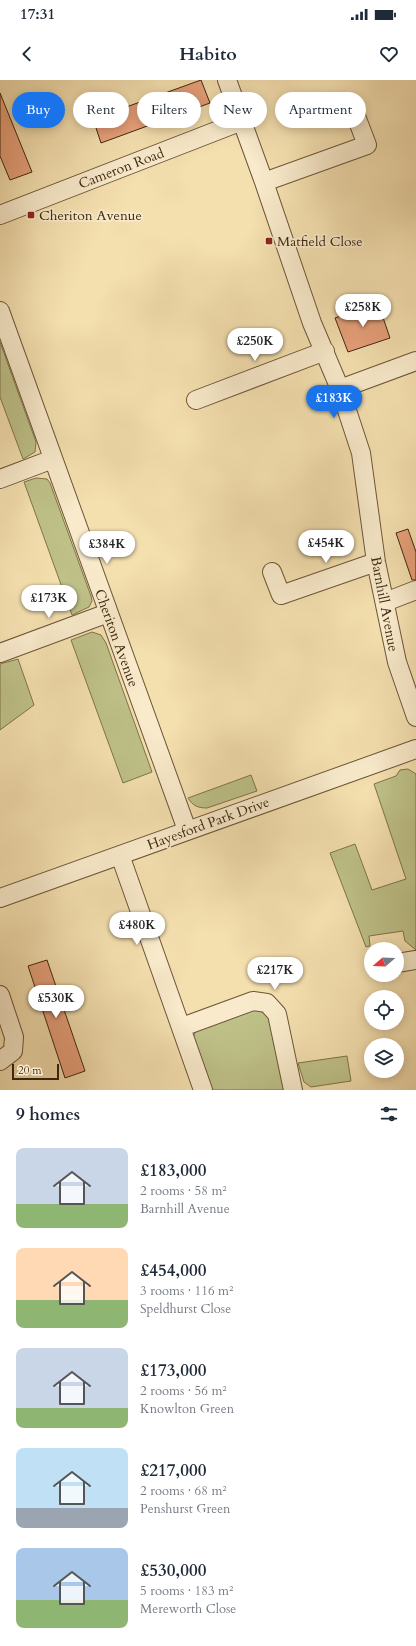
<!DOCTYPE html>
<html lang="en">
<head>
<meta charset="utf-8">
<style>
	body { margin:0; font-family:Cardo,serif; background:#f6f6f7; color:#1f2937; height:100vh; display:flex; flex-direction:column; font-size:15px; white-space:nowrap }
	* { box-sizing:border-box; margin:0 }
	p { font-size:13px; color:#747a83 }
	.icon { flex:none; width:22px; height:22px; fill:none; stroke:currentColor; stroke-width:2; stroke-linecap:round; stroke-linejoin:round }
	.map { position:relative; height:1010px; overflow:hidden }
	.sheet { display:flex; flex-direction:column; background:#fff; flex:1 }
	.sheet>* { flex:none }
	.guide { position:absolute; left:12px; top:12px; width:392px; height:36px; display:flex; gap:8px }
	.needle { width:26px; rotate:251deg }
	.fabs { position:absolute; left:364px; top:862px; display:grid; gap:8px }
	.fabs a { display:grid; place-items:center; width:40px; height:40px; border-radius:50%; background:#fff; box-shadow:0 2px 10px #0003; font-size:20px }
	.scale { position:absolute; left:12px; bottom:10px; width:47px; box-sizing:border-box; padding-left:4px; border:2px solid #3f270f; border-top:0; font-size:11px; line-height:14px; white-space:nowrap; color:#3f270f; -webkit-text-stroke:3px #f8eacb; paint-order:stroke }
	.price { position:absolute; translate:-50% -34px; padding:0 9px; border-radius:14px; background:#fff; color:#222; font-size:13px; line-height:26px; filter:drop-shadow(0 1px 2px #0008) }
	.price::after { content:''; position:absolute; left:50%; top:24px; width:12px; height:9px; margin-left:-6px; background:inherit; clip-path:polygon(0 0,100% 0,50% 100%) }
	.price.selected { background:#1a73e8; color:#fff }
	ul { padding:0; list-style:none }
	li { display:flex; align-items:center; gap:12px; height:100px; padding:0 16px }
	li span { display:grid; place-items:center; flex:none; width:112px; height:80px; border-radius:8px; color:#555 }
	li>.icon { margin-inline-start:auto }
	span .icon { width:48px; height:48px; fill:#fffc; stroke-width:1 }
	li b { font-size:17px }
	h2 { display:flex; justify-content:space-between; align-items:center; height:48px; padding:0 16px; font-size:17px }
	.tag { padding:0 14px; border-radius:18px; background:#fff; box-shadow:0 2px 10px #0003; font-size:14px; line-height:36px }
	.tag.selected { background:#1a73e8; color:#fff }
	.status { display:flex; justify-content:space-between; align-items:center; height:28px; padding:0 20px; background:#fff; direction:ltr }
	.status svg { height:11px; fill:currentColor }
	header { display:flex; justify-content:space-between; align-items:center; height:52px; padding:0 16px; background:#fff; font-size:18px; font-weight:700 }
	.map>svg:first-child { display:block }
	.green { fill:#bec188; stroke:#7e744c }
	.building { fill:#e7a07a; stroke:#3f270f }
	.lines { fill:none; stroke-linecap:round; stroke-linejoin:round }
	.minor-casing { stroke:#6c5537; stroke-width:20 }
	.minor { stroke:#f8eacb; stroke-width:18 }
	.poi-dot { fill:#8f2418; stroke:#f8eacb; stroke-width:1.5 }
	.labels { text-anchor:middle; stroke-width:3.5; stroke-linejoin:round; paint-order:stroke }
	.street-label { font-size:14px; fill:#3f270f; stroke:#f8eacb }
	.poi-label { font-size:14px; fill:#3f270f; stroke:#f8eacb; text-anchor:start }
</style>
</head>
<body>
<div class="status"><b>17:31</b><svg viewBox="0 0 49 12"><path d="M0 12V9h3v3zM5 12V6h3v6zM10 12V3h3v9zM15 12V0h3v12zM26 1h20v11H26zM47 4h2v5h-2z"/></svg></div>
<header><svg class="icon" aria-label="back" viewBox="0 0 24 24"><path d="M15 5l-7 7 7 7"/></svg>Habito<svg class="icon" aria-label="heart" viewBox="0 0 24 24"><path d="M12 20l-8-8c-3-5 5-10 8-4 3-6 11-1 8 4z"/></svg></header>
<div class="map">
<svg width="416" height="1010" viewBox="0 0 416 1010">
	<rect width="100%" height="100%" fill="#f4dfaf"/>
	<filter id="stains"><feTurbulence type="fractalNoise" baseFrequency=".005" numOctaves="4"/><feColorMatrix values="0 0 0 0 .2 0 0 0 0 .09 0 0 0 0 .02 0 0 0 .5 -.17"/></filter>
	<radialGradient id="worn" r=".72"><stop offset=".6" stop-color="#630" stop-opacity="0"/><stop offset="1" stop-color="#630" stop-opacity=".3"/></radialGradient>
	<!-- green -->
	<path class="green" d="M0,262L36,362L35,372L23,379L0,317Z
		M36,398L47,399L50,403L91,516L92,521L89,527L72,535L24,402Z
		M92,552L101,555L106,563L152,692L123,703L71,560Z
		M18,579L34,625L0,650V584Z
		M408,689L416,694V870L405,861L403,851L369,856L370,866L366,867L330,773L355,764L372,810L406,799L374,704L396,696L400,690Z
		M251,695L257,711L207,728C198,728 193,726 188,718Z
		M258,926L270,937L285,1003L283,1010H210L193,957L197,949Z
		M347,976L351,1001L311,1007L304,1002L298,983Z"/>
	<!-- building -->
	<path class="building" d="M201,0L210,23L101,63L93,39Z
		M0,13L32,92L10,100L0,76Z
		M378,223L390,258L348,272L335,238Z
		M408,449L416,472V500H412L396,453Z
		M47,880L85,991L65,998L28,886Z"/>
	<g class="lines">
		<defs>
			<path id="minor" d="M227,0L264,102L312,243L340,309L361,373L376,482L397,582L416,637
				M264,102L367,65L351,23
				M0,135L242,41
				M0,231L187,750
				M340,309L416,281
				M196,320L325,271
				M0,399L53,379
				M272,492L281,515L376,482
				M385,522L416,510
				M0,573L108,533
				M120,775L203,1010
				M0,818L416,669
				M397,883L416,880
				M0,915L14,957L13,971L0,981
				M182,947L253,921L267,923L277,934L293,1010"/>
		</defs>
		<!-- minor casing -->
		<use href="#minor" class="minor-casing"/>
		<!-- minor -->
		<use href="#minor" class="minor"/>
	</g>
	<!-- markers -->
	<g class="poi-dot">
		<rect x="27" y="131" width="8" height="8" rx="2"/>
		<rect x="265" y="157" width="8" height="8" rx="2"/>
	</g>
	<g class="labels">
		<!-- street labels -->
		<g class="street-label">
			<text transform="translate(121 88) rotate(-21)" y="5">Cameron Road</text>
			<text transform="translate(385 524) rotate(79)" y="5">Barnhill Avenue</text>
			<text transform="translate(117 558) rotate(70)" y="5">Cheriton Avenue</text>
			<text transform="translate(208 743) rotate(-20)" y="5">Hayesford Park Drive</text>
		</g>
		<!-- poi labels -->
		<g class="poi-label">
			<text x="39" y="140">Cheriton Avenue</text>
			<text x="277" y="166">Matfield Close</text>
		</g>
	</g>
	<rect width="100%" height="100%" filter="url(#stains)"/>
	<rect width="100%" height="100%" fill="url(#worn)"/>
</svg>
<div class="fabs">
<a><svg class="needle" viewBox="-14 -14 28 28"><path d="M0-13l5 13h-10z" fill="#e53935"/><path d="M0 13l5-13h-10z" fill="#747a83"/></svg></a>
<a><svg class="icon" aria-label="locate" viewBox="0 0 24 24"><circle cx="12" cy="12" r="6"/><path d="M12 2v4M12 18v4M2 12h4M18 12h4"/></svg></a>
<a><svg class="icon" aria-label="layers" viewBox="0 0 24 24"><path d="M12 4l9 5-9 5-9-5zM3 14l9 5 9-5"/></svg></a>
</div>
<div class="scale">20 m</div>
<b class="price" style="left:363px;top:248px">£258K</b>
<b class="price" style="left:255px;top:282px">£250K</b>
<b class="price selected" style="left:334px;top:339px">£183K</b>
<b class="price" style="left:326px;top:484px">£454K</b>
<b class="price" style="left:107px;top:485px">£384K</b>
<b class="price" style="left:49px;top:539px">£173K</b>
<b class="price" style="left:137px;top:866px">£480K</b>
<b class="price" style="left:275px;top:911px">£217K</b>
<b class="price" style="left:56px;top:939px">£530K</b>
<div class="guide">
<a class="tag selected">Buy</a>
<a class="tag">Rent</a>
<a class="tag">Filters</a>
<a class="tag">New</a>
<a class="tag">Apartment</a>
</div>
</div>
<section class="sheet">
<h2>9 homes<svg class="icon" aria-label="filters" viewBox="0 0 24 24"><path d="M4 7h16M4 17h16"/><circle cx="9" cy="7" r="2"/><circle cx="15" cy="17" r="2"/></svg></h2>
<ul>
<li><span style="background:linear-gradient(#c9d6e8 70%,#8fb573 0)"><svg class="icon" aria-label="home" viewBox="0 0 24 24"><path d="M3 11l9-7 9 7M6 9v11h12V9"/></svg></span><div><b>£183,000</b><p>2 rooms · 58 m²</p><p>Barnhill Avenue</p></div></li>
<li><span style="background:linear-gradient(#ffd9b3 65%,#8fb573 0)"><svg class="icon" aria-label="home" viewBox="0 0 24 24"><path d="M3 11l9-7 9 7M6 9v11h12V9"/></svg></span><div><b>£454,000</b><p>3 rooms · 116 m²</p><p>Speldhurst Close</p></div></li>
<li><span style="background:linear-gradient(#c9d6e8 75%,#8fb573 0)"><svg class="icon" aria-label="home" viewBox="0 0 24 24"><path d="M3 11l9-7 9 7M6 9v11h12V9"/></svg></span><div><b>£173,000</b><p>2 rooms · 56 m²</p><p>Knowlton Green</p></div></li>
<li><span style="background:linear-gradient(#bfe0f5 75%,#9aa5b1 0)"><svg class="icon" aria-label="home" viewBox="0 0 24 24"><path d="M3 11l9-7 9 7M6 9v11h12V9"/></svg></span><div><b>£217,000</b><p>2 rooms · 68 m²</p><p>Penshurst Green</p></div></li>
<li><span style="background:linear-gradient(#a9c7e8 65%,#8fb573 0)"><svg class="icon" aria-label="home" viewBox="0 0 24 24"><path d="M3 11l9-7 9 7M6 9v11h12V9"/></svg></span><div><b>£530,000</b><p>5 rooms · 183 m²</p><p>Mereworth Close</p></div></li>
</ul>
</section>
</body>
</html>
